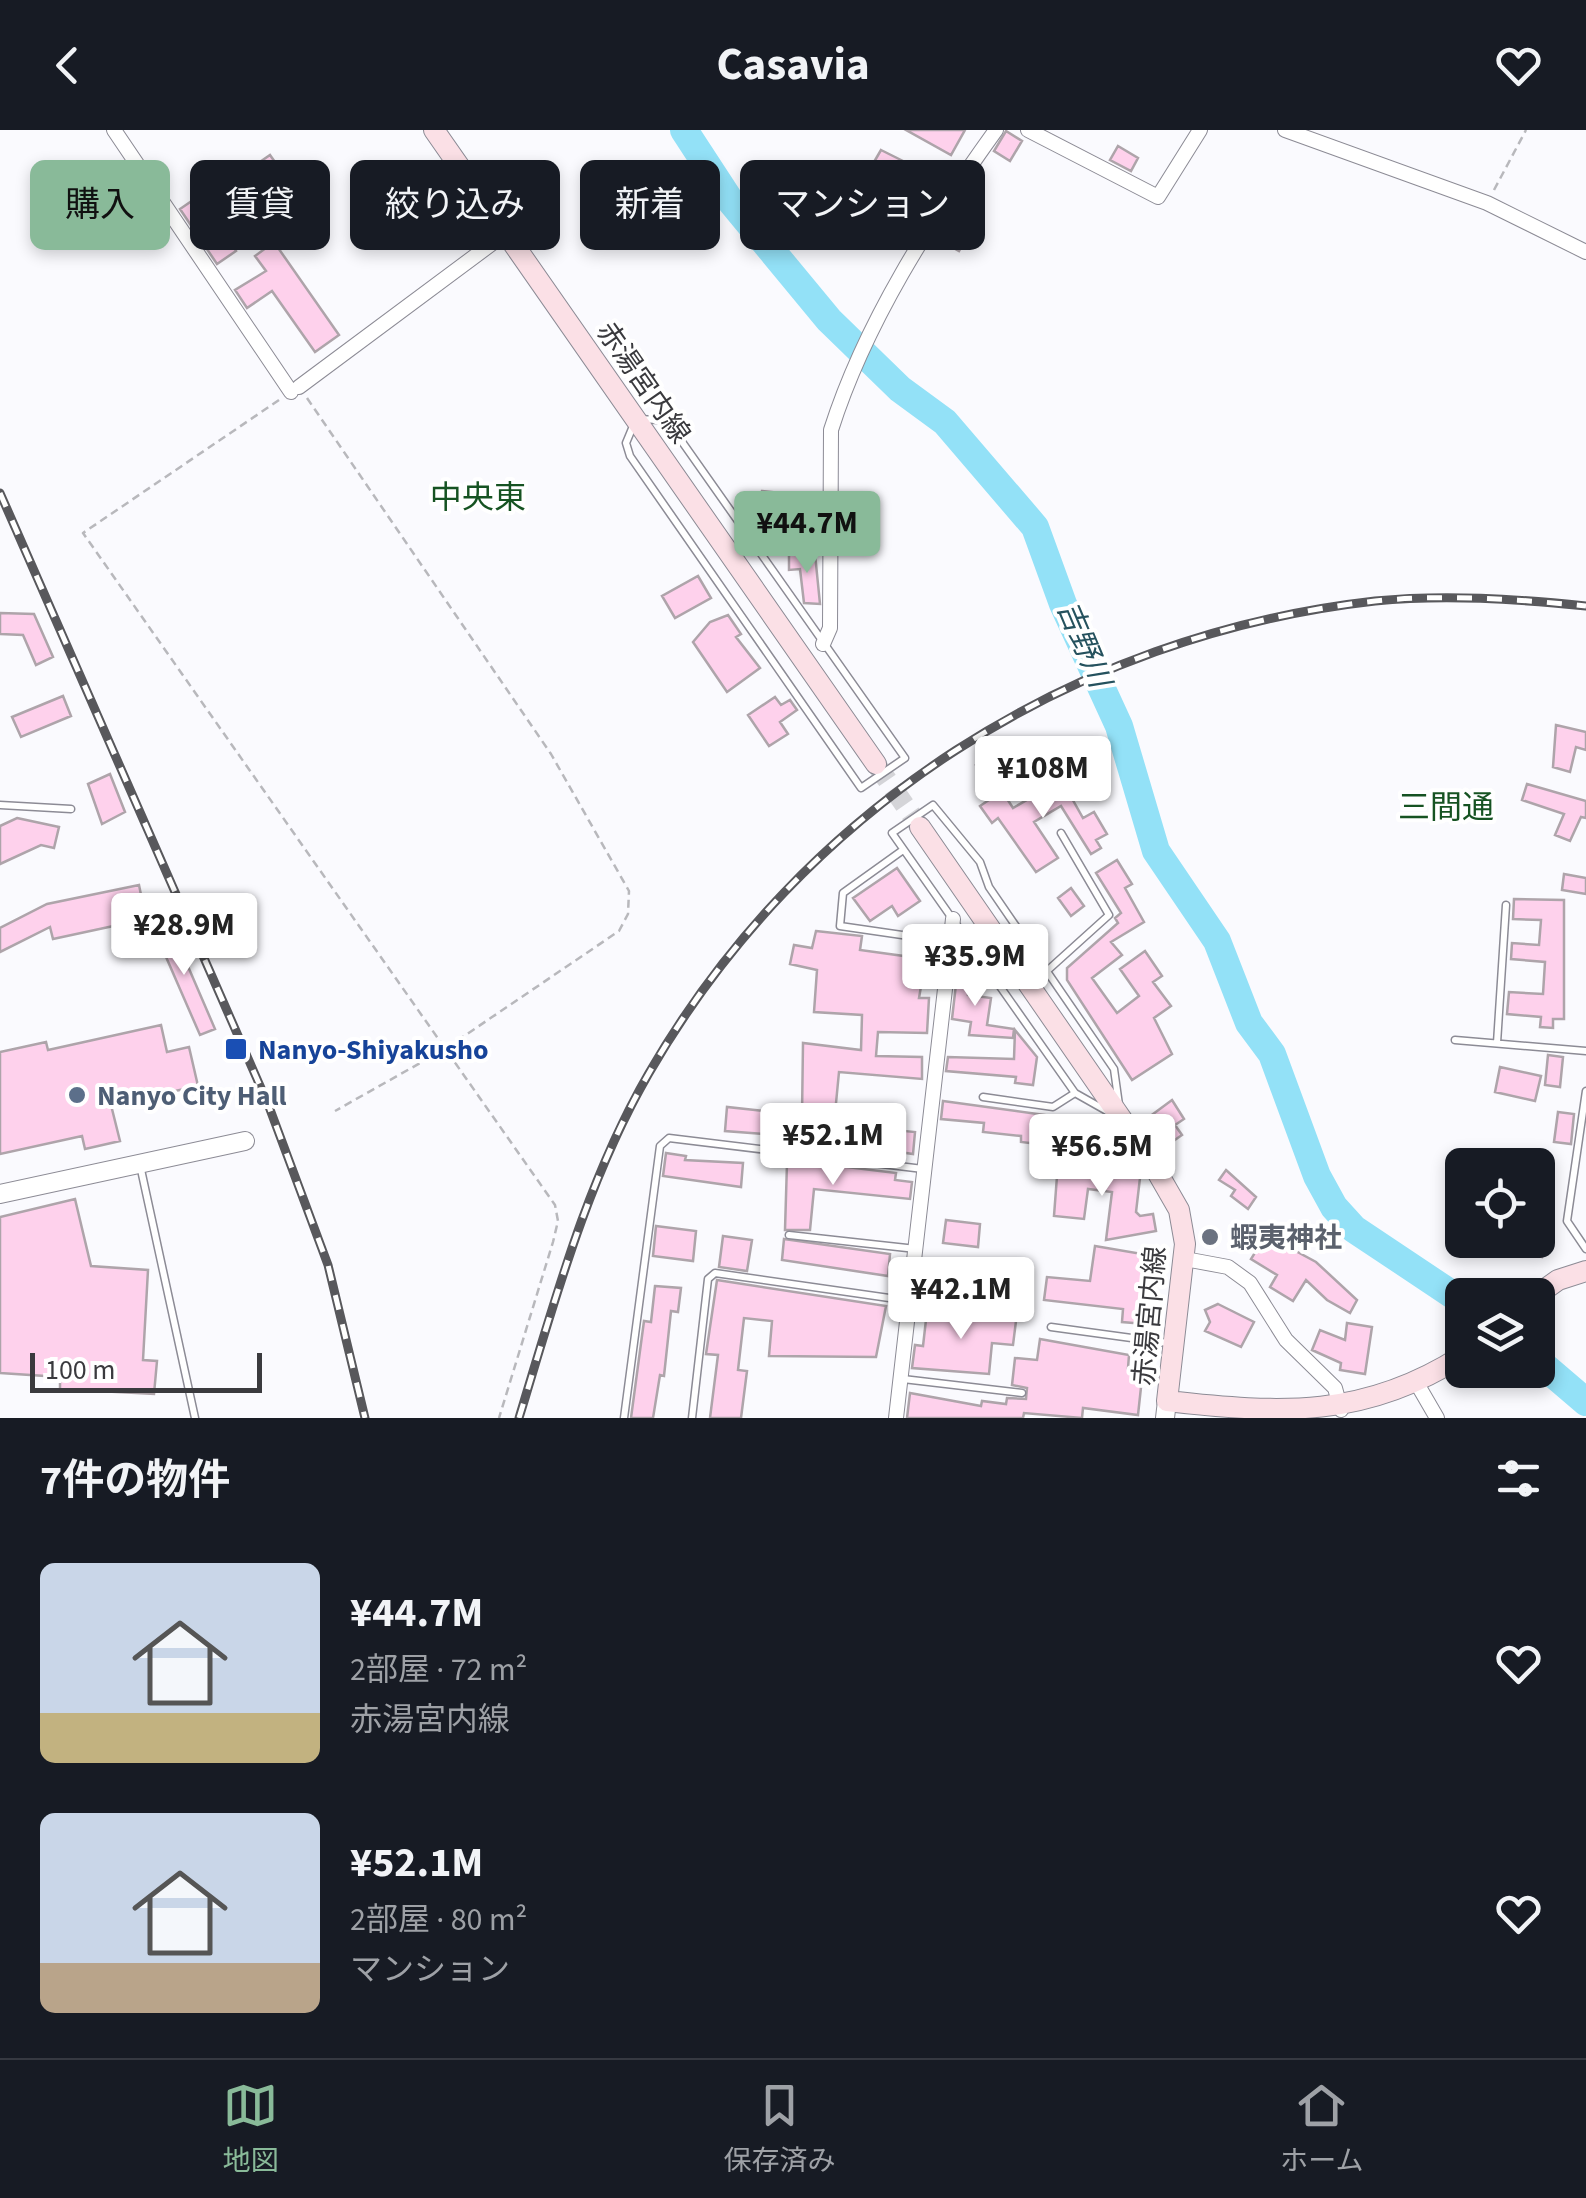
<!DOCTYPE html>
<html lang="ja">
<head>
<meta charset="utf-8">
<style>
	body { margin:0; font-family:"Source Sans 3","Noto Sans JP",sans-serif; background:#242831; color:#f1f3f6; height:100vh; display:flex; flex-direction:column; font-size:38px; white-space:nowrap }
	* { box-sizing:border-box; margin:0 }
	p { font-size:32px; color:#9ea1a6 }
	.icon { flex:none; width:55px; height:55px; fill:none; stroke:currentColor; stroke-width:2; stroke-linecap:round; stroke-linejoin:round }
	.map { position:relative; height:1288px; overflow:hidden }
	.details { display:flex; flex-direction:column; background:#171b24; flex:1 }
	.details>* { flex:none }
	.hud { position:absolute; left:30px; top:30px; width:1000px; height:90px; display:flex; gap:20px }
	.tools { position:absolute; left:1445px; top:1018px; display:grid; gap:20px }
	.tools a { display:grid; place-items:center; width:110px; height:110px; border-radius:15px; background:#171b24; box-shadow:0 5px 15px #0003; font-size:50px }
	.scale { position:absolute; left:30px; bottom:25px; width:232px; box-sizing:border-box; padding-left:10px; border:5px solid #3a3a3e; border-top:0; font-size:28px; line-height:35px; white-space:nowrap; color:#3a3a3e; -webkit-text-stroke:8px #fff; paint-order:stroke }
	.price { position:absolute; translate:-50% -85px; padding:0 22px; border-radius:10px; background:#fff; color:#222; font-size:32px; line-height:65px; filter:drop-shadow(0 2px 5px #0008) }
	.price::after { content:''; position:absolute; left:50%; top:60px; width:30px; height:22px; margin-left:-15px; background:inherit; clip-path:polygon(0 0,100% 0,50% 100%) }
	.price.on { background:#89ba99; color:#111 }
	ul { padding:0; list-style:none }
	li { display:flex; align-items:center; gap:30px; height:250px; padding:0 40px }
	li span { display:grid; place-items:center; flex:none; width:280px; height:200px; border-radius:15px; color:#555 }
	li>.icon { margin-inline-start:auto }
	span .icon { width:120px; height:120px; fill:#fffc; stroke-width:1 }
	li b { font-size:42px }
	h2 { display:flex; justify-content:space-between; align-items:center; height:120px; padding:0 40px; font-size:42px }
	.chip { padding:0 35px; border-radius:15px; background:#171b24; box-shadow:0 5px 15px #0003; font-size:35px; line-height:90px }
	.chip.on { background:#89ba99; color:#111 }
	header { display:flex; justify-content:space-between; align-items:center; height:130px; padding:0 40px; background:#171b24; font-size:45px; font-weight:700 }
	.tabs { display:flex; justify-content:space-around; align-items:center; height:140px; border-top:2px solid #363941; background:#171b24; font-size:28px; color:#9ea1a6 }
	.tabs a { display:grid; justify-items:center; gap:5px }
	.tabs .on { color:#89ba99 }
	.map>svg:first-child { display:block }
	.lines { fill:none; stroke-linecap:round; stroke-linejoin:round }
	.river { stroke:#93e1f7; stroke-width:28 }
	.building { fill:#fed1ec; stroke:#aea4aa; stroke-width:2.5 }
	.secondary-tunnel { stroke:#d4d4d8; stroke-width:20; stroke-dasharray:20 10; stroke-linecap:butt }
	.service-casing { stroke:#8c8b95; stroke-width:9 }
	.minor-casing { stroke:#8c8b95; stroke-width:16 }
	.tertiary-casing { stroke:#8c8b95; stroke-width:20 }
	.secondary-casing { stroke:#8c8b95; stroke-width:22 }
	.path { stroke:#b8b8bc; stroke-width:2.5; stroke-dasharray:8 5; stroke-linecap:butt }
	.service { stroke:#fff; stroke-width:6 }
	.minor { stroke:#fff; stroke-width:14 }
	.tertiary { stroke:#fff; stroke-width:18 }
	.secondary { stroke:#fbe0e6; stroke-width:20 }
	.rail-casing { stroke:#58585c; stroke-width:9 }
	.rail { stroke:#fff; stroke-width:5; stroke-dasharray:15; stroke-linecap:butt }
	.transit-dot { fill:#1a4fb4; stroke:#fff; stroke-width:4 }
	.service-dot { fill:#5c6f8a; stroke:#fff; stroke-width:4 }
	.worship-dot { fill:#6b7280; stroke:#fff; stroke-width:4 }
	.labels { text-anchor:middle; stroke-width:8; stroke-linejoin:round; paint-order:stroke }
	.street-label { font-size:28px; fill:#3a3a3e; stroke:#fff }
	.transit-label { font-size:28px; font-weight:bold; fill:#164399; stroke:#fff; text-anchor:start }
	.service-label { font-size:28px; font-weight:bold; fill:#4e5e75; stroke:#fff; text-anchor:start }
	.worship-label { font-size:28px; font-weight:bold; fill:#5b616d; stroke:#fff; text-anchor:start }
	.water-label { font-size:30px; font-style:italic; fill:#25525e; stroke:#fff }
	.quarter-label { font-size:32px; fill:#165322; stroke:#fff }
</style>
</head>
<body>
<header><svg class="icon" aria-label="back" viewBox="0 0 24 24"><path d="M15 5l-7 7 7 7"/></svg>Casavia<svg class="icon" aria-label="heart" viewBox="0 0 24 24"><path d="M12 20l-8-8c-3-5 5-10 8-4 3-6 11-1 8 4z"/></svg></header>
<div class="map">
<svg width="1586" height="1288" viewBox="0 0 1586 1288">
	<rect width="100%" height="100%" fill="#fafafe"/>
	<g class="lines">
		<!-- river -->
		<path class="river" d="M684,0L729,69L829,190L900,259L945,292L1035,397L1063,474L1119,596L1156,721L1217,811L1249,893L1272,924L1317,1046L1334,1077L1354,1099L1462,1171
			M1538,1231L1586,1272"/>
	</g>
	<!-- building -->
	<path class="building" d="M906,0H965L951,25Z
		M1006,1L1022,11L1010,31L994,21Z
		M1118,16L1138,28L1131,41L1110,30Z
		M881,20L941,50L930,73L895,56L881,87L866,81L870,69L856,63Z
		M270,25L289,52L301,43L308,53L296,61L311,81L264,114L249,94L228,109L236,121L217,134L180,79L199,66L203,71Z
		M944,96L966,109L959,121L936,108Z
		M274,112L339,205L315,222L272,161L247,178L235,160L266,141L255,126Z
		M762,361L801,365L799,386L759,388Z
		M789,424H815L820,474L804,473L800,439L789,440Z
		M698,446L711,468L675,488L662,466Z
		M0,483L34,484L53,527L36,535L23,505L0,504Z
		M728,485L741,504L736,507L760,538L727,562L693,512L710,492Z
		M63,566L71,586L21,607L12,587Z
		M775,567L781,575L790,570L797,580L780,592L788,604L769,616L748,585Z
		M1556,595L1586,602V620L1576,617L1570,642L1553,637Z
		M1001,619L1015,642L991,657L976,635Z
		M110,644L125,682L102,694L88,654Z
		M1070,645L1078,660L1070,665L1083,688L1094,682L1107,704L1096,710L1101,718L1091,724L1061,676L1034,692L1058,728L1036,742L998,688L992,693L980,676L1002,661L1013,678Z
		M1527,654L1586,671V688L1581,687L1570,711L1555,705L1564,684L1522,670Z
		M17,688L59,697L54,718L41,715L0,734V696Z
		M1117,730L1132,754L1125,758L1144,792L1111,812L1122,825L1092,848L1117,883L1139,866L1120,839L1145,821L1162,846L1153,852L1171,876L1154,888L1172,924L1132,950L1067,850V838L1118,793L1115,788L1121,783L1096,743Z
		M897,738L920,771L898,786L892,776L870,791L853,768Z
		M1564,744L1586,748V764L1562,760Z
		M139,755L146,789L53,809L50,797L0,822V798L47,774Z
		M1071,758L1084,776L1071,786L1058,768Z
		M1514,769L1564,770V889H1553V898L1540,897L1541,887L1507,884L1509,862L1543,864L1545,832L1511,829L1512,813L1539,815L1541,790L1513,789Z
		M168,790L215,899L200,905L153,797Z
		M816,801L862,806L860,820L904,826L905,818L927,822L919,868H929L927,903L878,902L876,926L922,927V949L839,942L834,994L915,1002L913,1024L899,1022L898,1029L870,1026L871,1018L829,1012L828,1020L799,1017L800,1007L725,1001L727,977L802,985L803,913L861,920L862,885L814,882L817,840L790,834L794,815L812,818Z
		M958,837L971,839L968,865L991,868L987,895L1014,899L1013,908L969,905L971,892L952,889Z
		M161,895L167,922L189,917L198,956L111,975L120,1011L85,1019L82,1006L0,1024V922L46,912L48,920Z
		M1015,900L1037,927L1033,955L1015,953L1016,947L946,941L948,927L1014,929Z
		M1548,925L1563,927L1560,957L1545,955Z
		M1500,937L1541,946L1535,971L1495,962Z
		M1172,970L1184,989L1175,995L1182,1005L1169,1014L1149,987Z
		M943,971L1095,992L1091,1011L1056,1005L1055,1016L1021,1012V1006L983,1002L984,993L941,989Z
		M1558,982L1574,984L1571,1014L1554,1012Z
		M666,1023L686,1026L685,1030L743,1033L741,1057L663,1046Z
		M798,1031L896,1043L895,1050L912,1052L910,1069L814,1059L810,1100H785L787,1033Z
		M1058,1033L1140,1048L1136,1082L1140,1086L1153,1084L1156,1101L1106,1110L1112,1062L1088,1059L1084,1089L1054,1086Z
		M1226,1040L1256,1067L1248,1079L1231,1066L1235,1060L1219,1050Z
		M75,1069L91,1136L148,1140L143,1230L157,1231L154,1264L60,1259V1247L0,1243V1087Z
		M1539,1080L1553,1083L1542,1127L1538,1126Z
		M946,1090L980,1094L978,1117L943,1113Z
		M656,1096L696,1101L693,1131L653,1126Z
		M1266,1105L1316,1132L1357,1170L1350,1183L1327,1170L1306,1150L1293,1171L1270,1157L1277,1145L1251,1129Z
		M723,1106L752,1110L747,1141L719,1137Z
		M784,1109L890,1124L888,1146L782,1130Z
		M1492,1110H1530L1520,1125Z
		M1095,1116L1148,1125L1145,1194L1122,1192L1123,1179L1044,1170L1047,1147L1090,1151Z
		M955,1139L983,1142L981,1158L953,1156Z
		M717,1150L886,1176L876,1227L769,1226L772,1191L744,1188L738,1240L747,1241L741,1288H710L718,1225L706,1224Z
		M655,1156L681,1158L678,1182L671,1181L664,1246L660,1245L653,1288H631L644,1191L651,1192Z
		M1218,1174L1254,1192L1241,1217L1205,1201L1210,1192L1205,1180Z
		M927,1181L1016,1191L1013,1215L992,1213L989,1244L912,1238L915,1215L923,1216Z
		M1347,1193L1372,1197L1365,1244L1340,1240L1341,1233L1312,1220L1320,1200L1345,1210Z
		M1040,1209L1129,1225L1128,1238L1143,1239L1138,1285L1083,1278L1082,1288L1024,1283L1023,1288H907L910,1263L981,1276L982,1271L1006,1274L1007,1268L1026,1269L1027,1258L1012,1255L1015,1228L1037,1230Z"/>
	<g class="lines">
		<!-- secondary-tunnel -->
		<path class="secondary-tunnel" d="M876,634L920,697"/>
		<defs>
			<path id="service" d="M636,289L661,290L673,299L905,628L861,658L630,326L626,313Z
				M0,675L71,679
				M933,675L980,732L989,757L1114,939L1121,989L1075,963L892,703Z
				M903,720L843,763L840,796L950,812
				M1048,840L1109,785L1061,703
				M1455,910L1586,921
				M1497,913L1506,775
				M1586,961L1567,1091L1586,1119
				M983,967L1053,977L1075,963
				M140,1035L195,1288
				M789,1105L916,1119
				M1051,1197L1168,1213
				M903,1249L1022,1263
				M624,1288L660,1016L669,1008L923,1039
				M692,1288L708,1149L715,1143L910,1171"/>
			<path id="minor" d="M114,0L291,262
				M1028,0L1158,67L1200,0
				M1285,0L1487,73L1586,122
				M299,257L506,103
				M823,514L830,498L831,300C865,193 931,90 996,0
				M1185,1129L1228,1137L1250,1153L1286,1210L1335,1258L1341,1280
				M1419,1257L1437,1288
				M896,1288L953,789"/>
			<path id="tertiary" d="M0,1064L245,1011
				M1165,1288L1167,1271"/>
			<path id="secondary" d="M434,0L876,634
				M920,697L1152,1033L1179,1080L1185,1114L1167,1271C1282,1284 1365,1288 1462,1226
				M1537,1165L1558,1150L1586,1141"/>
		</defs>
		<!-- service casing -->
		<use href="#service" class="service-casing"/>
		<!-- minor casing -->
		<use href="#minor" class="minor-casing"/>
		<!-- tertiary casing -->
		<use href="#tertiary" class="tertiary-casing"/>
		<!-- secondary casing -->
		<use href="#secondary" class="secondary-casing"/>
		<!-- path -->
		<path class="path" d="M1494,60L1526,0
			M307,268L551,624L629,761L628,784L619,801L445,919L335,981
			M279,270L83,403L555,1075L558,1091L553,1112L499,1288"/>
		<!-- service -->
		<use href="#service" class="service"/>
		<!-- minor -->
		<use href="#minor" class="minor"/>
		<!-- tertiary -->
		<use href="#tertiary" class="tertiary"/>
		<!-- secondary -->
		<use href="#secondary" class="secondary"/>
		<defs>
			<path id="rail" d="M0,363L268,974L328,1135L365,1288
				M519,1288C555,1170 587,1050 649,943C802,678 1072,505 1375,471C1445,464 1516,469 1586,476"/>
		</defs>
		<!-- rail casing -->
		<use href="#rail" class="rail-casing"/>
		<!-- rail -->
		<use href="#rail" class="rail"/>
	</g>
	<!-- markers -->
	<rect class="transit-dot" x="224" y="907" width="24" height="24" rx="5"/>
	<circle class="service-dot" cx="77" cy="965" r="10"/>
	<circle class="worship-dot" cx="1210" cy="1107" r="10"/>
	<g class="labels">
		<!-- street labels -->
		<g class="street-label">
			<text transform="translate(644 252) rotate(55)" y="10">赤湯宮内線</text>
			<text transform="translate(1149 1186) rotate(-85)" y="10">赤湯宮内線</text>
		</g>
		<!-- transit labels -->
		<g class="transit-label">
			<text x="258" y="929">Nanyo-Shiyakusho</text>
		</g>
		<!-- service labels -->
		<g class="service-label">
			<text x="97" y="975">Nanyo City Hall</text>
		</g>
		<!-- worship labels -->
		<g class="worship-label">
			<text x="1230" y="1117">蝦夷神社</text>
		</g>
		<!-- water labels -->
		<g class="water-label">
			<text transform="translate(1084 514) rotate(67)" y="10">吉野川</text>
		</g>
		<!-- quarter labels -->
		<g class="quarter-label">
			<text x="478" y="378">中央東</text>
			<text x="1446" y="688">三間通</text>
		</g>
	</g>
</svg>
<div class="tools">
<a><svg class="icon" aria-label="locate" viewBox="0 0 24 24"><circle cx="12" cy="12" r="6"/><path d="M12 2v4M12 18v4M2 12h4M18 12h4"/></svg></a>
<a><svg class="icon" aria-label="layers" viewBox="0 0 24 24"><path d="M12 4l9 5-9 5-9-5zM3 14l9 5 9-5"/></svg></a>
</div>
<div class="scale">100 m</div>
<b class="price on" style="left:807px;top:446px">¥44.7M</b>
<b class="price" style="left:1043px;top:691px">¥108M</b>
<b class="price" style="left:184px;top:848px">¥28.9M</b>
<b class="price" style="left:975px;top:879px">¥35.9M</b>
<b class="price" style="left:833px;top:1058px">¥52.1M</b>
<b class="price" style="left:1102px;top:1069px">¥56.5M</b>
<b class="price" style="left:961px;top:1212px">¥42.1M</b>
<div class="hud">
<a class="chip on">購入</a>
<a class="chip">賃貸</a>
<a class="chip">絞り込み</a>
<a class="chip">新着</a>
<a class="chip">マンション</a>
</div>
</div>
<section class="details">
<h2>7件の物件<svg class="icon" aria-label="filters" viewBox="0 0 24 24"><path d="M4 7h16M4 17h16"/><circle cx="9" cy="7" r="2"/><circle cx="15" cy="17" r="2"/></svg></h2>
<ul>
<li><span style="background:linear-gradient(#c9d6e8 75%,#c2b280 0)"><svg class="icon" aria-label="home" viewBox="0 0 24 24"><path d="M3 11l9-7 9 7M6 9v11h12V9"/></svg></span><div><b>¥44.7M</b><p>2部屋 · 72 m²</p><p>赤湯宮内線</p></div><svg class="icon" aria-label="heart" viewBox="0 0 24 24"><path d="M12 20l-8-8c-3-5 5-10 8-4 3-6 11-1 8 4z"/></svg></li>
<li><span style="background:linear-gradient(#c9d6e8 75%,#b9a48a 0)"><svg class="icon" aria-label="home" viewBox="0 0 24 24"><path d="M3 11l9-7 9 7M6 9v11h12V9"/></svg></span><div><b>¥52.1M</b><p>2部屋 · 80 m²</p><p>マンション</p></div><svg class="icon" aria-label="heart" viewBox="0 0 24 24"><path d="M12 20l-8-8c-3-5 5-10 8-4 3-6 11-1 8 4z"/></svg></li>
</ul>
</section>
<nav class="tabs">
<a class="on"><svg class="icon" aria-label="map" viewBox="0 0 24 24"><path d="M3 6l6-2 6 2 6-2v14l-6 2-6-2-6 2zM9 4v14M15 6v14"/></svg>地図</a>
<a><svg class="icon" aria-label="saved" viewBox="0 0 24 24"><path d="M7 4h10v16l-5-4-5 4z"/></svg>保存済み</a>
<a><svg class="icon" aria-label="home" viewBox="0 0 24 24"><path d="M3 11l9-7 9 7M6 9v11h12V9"/></svg>ホーム</a>
</nav>
</body>
</html>
